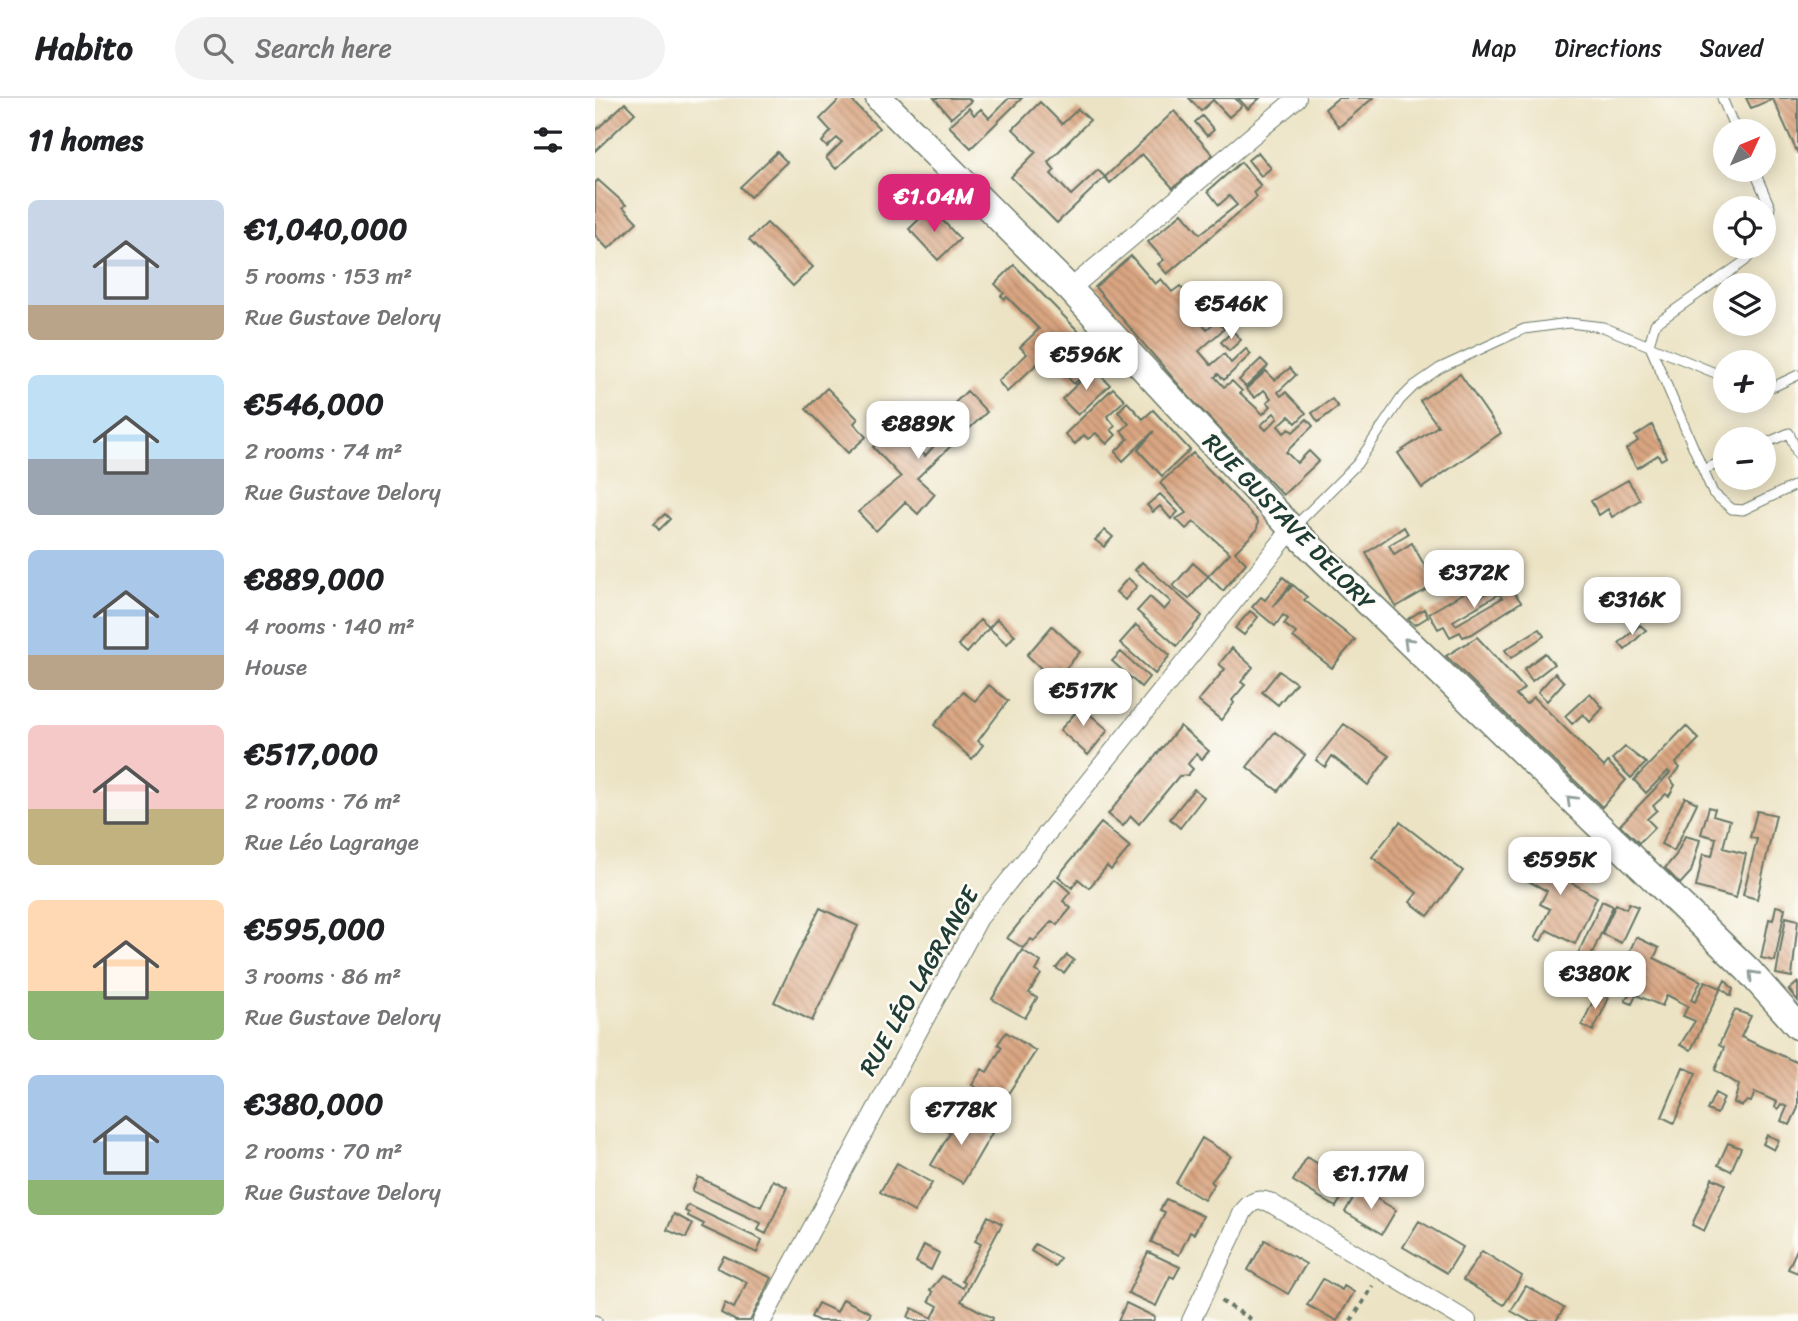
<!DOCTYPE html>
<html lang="en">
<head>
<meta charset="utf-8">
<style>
	body { margin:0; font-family:Sriracha,sans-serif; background:#f2f2f2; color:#202124; height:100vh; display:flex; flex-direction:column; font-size:26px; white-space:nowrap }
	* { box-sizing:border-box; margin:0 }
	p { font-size:23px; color:#757577 }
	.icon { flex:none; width:38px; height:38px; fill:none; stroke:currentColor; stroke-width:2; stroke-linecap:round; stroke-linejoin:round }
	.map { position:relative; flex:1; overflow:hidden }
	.details { display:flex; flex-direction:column; background:#fff; width:595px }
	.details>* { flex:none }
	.needle { width:46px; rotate:46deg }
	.tools { position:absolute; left:1118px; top:21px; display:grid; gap:14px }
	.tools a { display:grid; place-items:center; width:63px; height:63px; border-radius:50%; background:#fff; box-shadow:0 4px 18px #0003; font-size:35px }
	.price { position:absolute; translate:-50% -60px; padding:0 16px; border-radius:14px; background:#fff; color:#222; font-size:23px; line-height:46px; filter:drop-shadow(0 2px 4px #0008) }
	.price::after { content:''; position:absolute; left:50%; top:42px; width:21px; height:16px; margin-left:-10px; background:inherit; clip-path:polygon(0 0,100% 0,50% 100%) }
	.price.active { background:#db2777; color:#fff }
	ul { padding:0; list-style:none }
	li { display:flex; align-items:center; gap:21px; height:175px; padding:0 28px }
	li span { display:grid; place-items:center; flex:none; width:196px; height:140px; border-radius:10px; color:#555 }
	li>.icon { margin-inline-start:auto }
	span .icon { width:84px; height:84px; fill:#fffc; stroke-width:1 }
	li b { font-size:30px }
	h2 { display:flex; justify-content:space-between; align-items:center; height:84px; padding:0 28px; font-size:30px }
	header { display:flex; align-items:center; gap:42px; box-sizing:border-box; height:98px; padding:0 35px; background:#fff; border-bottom:2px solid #e0e0e0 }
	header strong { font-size:33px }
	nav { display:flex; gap:38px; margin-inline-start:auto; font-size:24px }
	.search { width:490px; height:63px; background:#f2f2f2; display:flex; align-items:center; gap:18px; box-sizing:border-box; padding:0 24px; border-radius:38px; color:#757577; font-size:26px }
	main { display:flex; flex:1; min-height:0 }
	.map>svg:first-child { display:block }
	.building { fill:url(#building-back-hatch); fill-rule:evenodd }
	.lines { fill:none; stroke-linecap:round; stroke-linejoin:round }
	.lane-casing { stroke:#677766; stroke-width:11 }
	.street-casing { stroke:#677766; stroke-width:20 }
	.secondary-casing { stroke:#677766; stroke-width:29 }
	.path { stroke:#677766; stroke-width:4.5; stroke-dasharray:5 5; stroke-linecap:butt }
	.lane { stroke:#fff; stroke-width:9 }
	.street { stroke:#fff; stroke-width:18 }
	.secondary { stroke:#fff; stroke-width:26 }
	.oneway { stroke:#8f9e9a }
	.labels { text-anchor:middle; stroke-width:5; stroke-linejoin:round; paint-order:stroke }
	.street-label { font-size:24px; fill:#1f3d34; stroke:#fdfcf7 }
</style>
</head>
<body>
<header>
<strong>Habito</strong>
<div class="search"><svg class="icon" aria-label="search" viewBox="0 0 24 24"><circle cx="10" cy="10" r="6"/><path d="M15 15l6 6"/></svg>Search here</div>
<nav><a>Map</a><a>Directions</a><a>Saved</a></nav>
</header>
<main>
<section class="details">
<h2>11 homes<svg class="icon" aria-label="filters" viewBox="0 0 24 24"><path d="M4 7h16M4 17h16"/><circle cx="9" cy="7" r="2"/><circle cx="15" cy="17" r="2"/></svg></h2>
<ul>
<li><span style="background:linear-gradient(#c9d6e8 75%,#b9a48a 0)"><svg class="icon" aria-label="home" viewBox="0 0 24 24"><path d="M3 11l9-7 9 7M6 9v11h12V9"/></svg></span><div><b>€1,040,000</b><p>5 rooms · 153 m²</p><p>Rue Gustave Delory</p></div></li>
<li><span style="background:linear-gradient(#bfe0f5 60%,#9aa5b1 0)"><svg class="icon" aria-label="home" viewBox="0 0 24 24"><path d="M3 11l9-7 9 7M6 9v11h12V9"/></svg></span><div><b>€546,000</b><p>2 rooms · 74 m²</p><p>Rue Gustave Delory</p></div></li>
<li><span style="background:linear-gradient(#a9c7e8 75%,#b9a48a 0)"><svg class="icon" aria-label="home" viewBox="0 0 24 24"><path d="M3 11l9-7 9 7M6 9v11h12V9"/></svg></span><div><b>€889,000</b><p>4 rooms · 140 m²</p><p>House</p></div></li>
<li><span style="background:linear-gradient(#f6c9c9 60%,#c2b280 0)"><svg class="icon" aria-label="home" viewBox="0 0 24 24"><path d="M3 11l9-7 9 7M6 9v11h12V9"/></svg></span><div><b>€517,000</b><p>2 rooms · 76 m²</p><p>Rue Léo Lagrange</p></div></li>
<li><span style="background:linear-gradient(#ffd9b3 65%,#8fb573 0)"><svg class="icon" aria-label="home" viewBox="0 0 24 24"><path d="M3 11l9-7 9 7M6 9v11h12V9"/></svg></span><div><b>€595,000</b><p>3 rooms · 86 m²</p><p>Rue Gustave Delory</p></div></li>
<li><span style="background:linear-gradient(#a9c7e8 75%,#8fb573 0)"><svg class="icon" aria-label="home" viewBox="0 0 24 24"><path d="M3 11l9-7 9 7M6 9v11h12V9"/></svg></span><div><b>€380,000</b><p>2 rooms · 70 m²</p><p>Rue Gustave Delory</p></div></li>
</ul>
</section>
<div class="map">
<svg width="1203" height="1223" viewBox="0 0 1203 1223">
	<defs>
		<pattern id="building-back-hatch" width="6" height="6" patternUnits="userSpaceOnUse" patternTransform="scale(1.75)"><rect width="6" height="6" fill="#daa581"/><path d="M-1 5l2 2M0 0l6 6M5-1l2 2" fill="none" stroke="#b0886a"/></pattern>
	</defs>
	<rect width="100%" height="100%" fill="#fdfcf7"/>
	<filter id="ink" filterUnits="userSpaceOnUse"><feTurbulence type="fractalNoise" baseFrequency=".0143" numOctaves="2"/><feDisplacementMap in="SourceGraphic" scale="14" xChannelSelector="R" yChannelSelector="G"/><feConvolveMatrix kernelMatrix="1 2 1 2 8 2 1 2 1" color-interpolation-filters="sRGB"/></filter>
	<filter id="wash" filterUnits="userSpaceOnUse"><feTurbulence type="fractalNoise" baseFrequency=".00686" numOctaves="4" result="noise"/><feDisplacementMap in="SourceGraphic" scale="28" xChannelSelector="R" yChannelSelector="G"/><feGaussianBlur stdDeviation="1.57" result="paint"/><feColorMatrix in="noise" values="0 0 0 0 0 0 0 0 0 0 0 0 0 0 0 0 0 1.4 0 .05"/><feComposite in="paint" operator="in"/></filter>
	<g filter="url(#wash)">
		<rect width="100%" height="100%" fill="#ece3c4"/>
		<g id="blocks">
			<!-- building -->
			<path class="building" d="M246,0H254L284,30L241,71L231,60L247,44L242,40L232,49L227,44L236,33L225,21Z
				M339,0H373L376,3L356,20Z
				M414,0H427L376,50L354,28L374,10L379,17L386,11L394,20Z
				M594,0H640L647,8L634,19L618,2L606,13Z
				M643,0H665L653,11Z
				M743,0H778L744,29L730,11Z
				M1151,0H1203V56L1178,1L1156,10Z
				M445,4L467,26L483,11L495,22L453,64L460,72L456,76L476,97L503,72L510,79L462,125L416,79L441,54L418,31Z
				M30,5L40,15L0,53V33Z
				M579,13L618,57L578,90L547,56L515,85L510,79Z
				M607,18L619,32L612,38L600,24Z
				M182,54L192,64L155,99L145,89Z
				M663,54L676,70L666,78L653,62Z
				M646,64L666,88L659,94L662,99L572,176L563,166L569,162L553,144L587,115L605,136L642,107L634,98L624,107L613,93Z
				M3,82L31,107L28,109L42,124L13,151L0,137V85Z
				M336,110L365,141L343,162L314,131Z
				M172,125L218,169L198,188L154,142Z
				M536,158L560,186L566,181L577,194L585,188L596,201L604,195L609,201L603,206L609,214L602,220L612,231L622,223L629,231L604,253L616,267L629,256L636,265L651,251L656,256L629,282L623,276L620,279L629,289L637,283L647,293L645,295L668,316L676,308L672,304L676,300L669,292L660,300L651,291L671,273L680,282L695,270L701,277L683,294L686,298L691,294L711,315L701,325L694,318L683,328L689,335L694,331L698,334L712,321L718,328L691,354L702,365L714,353L724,363L688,397L595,300L500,189ZM679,315L683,320L671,332L666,327Z
				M419,167L491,241L455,275L445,263L412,294L403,283L432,256L425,249L444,231L412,199L410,201L406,198L409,195L400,186Z
				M638,233L646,242L634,253L626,244Z
				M494,245L508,259L479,286L466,272Z
				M666,261L673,268L651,289L644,282Z
				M499,270L515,287L483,317L467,301Z
				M865,276L906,335L827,390L803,355L843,328L825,303Z
				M232,290L263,321L259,325L271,339L253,355L211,311Z
				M518,290L530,302L512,318L520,328L516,332L521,337L512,346L501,335L493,341L489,337L480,346L470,336Z
				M372,293L392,314L322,380L340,396L323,416L310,404L281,433L263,414L306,379L278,349L301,327L330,358L340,347L334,340L347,328L342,322Z
				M737,301L743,309L723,324L717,315Z
				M532,304L548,321L558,312L595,352L567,378L543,352L559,333L528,363L520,354L533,341L526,333L534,326L523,314Z
				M1057,327L1071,359L1066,362L1063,357L1042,370L1031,351L1043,343L1040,338Z
				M598,355L663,423L662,432L640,454L651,465L628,493L613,478L594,501L578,488L598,465L613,478L635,455L599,424L591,431L581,421L591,415L565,385Z
				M1033,382L1045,402L1017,419L1013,411L1004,417L996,403Z
				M565,396L583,414L576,421L565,408L558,414L552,407Z
				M70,416L75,421L64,432L59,426Z
				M809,429L813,436L794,447L799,456L817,445L833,474L840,469L848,482L801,509L771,455Z
				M510,432L518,439L509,449L500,442Z
				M547,464L607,518L582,548L542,513L555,499L569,512L576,504L540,472Z
				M688,479L696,486L678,509L698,487L712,499L709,502L760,542L737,570L698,539L701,535L689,526L693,521L688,517L680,528L657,509L666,499L670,502Z
				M533,480L542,488L530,502L521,494Z
				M911,484L926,504L877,536L868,539L865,534L855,539L849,528L843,531L834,515L872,493L875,498L884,493L886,498ZM904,496L907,500L861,527L858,523Z
				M829,511L833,519L820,527L813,521Z
				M655,513L663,519L649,537L640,530Z
				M402,521L420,537L412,546L394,530Z
				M385,522L394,530L372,555L363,547Z
				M541,527L575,557L560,576L525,545Z
				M1045,527L1051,532L1030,552L1024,545Z
				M457,528L485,554L465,577L458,570L452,576L432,557Z
				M944,531L949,538L916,560L910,552Z
				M882,539L929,590L921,597L931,606L939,599L1009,669L1013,664L1031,682L1007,709L851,558Z
				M637,550L658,569L646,584L650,587L637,602L639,605L626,622L603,603L630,571L624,566Z
				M526,554L554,579L546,589L517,563Z
				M950,555L959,566L937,583L929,571Z
				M684,573L701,585L683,607L667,594Z
				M960,575L969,584L952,603L943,594Z
				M394,587L413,603L383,643L388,647L377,661L339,627L368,594L380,603Z
				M995,595L1008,610L995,624L988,616L977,626L970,618Z
				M474,598L513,632L493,657L465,632L481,614L469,604Z
				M749,626L794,658L773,687L737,658L730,669L721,662Z
				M585,628L614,653L607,661L601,656L593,666L598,671L593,677L584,678L544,726L536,718L528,728L513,716Z
				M1091,628L1104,641L1081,665L1085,670L1075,681L1080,687L1074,698L1071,696L1058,708L1062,712L1052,721L1060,729L1044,745L1025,727L1075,675L1073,673L1051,695L1039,682Z
				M680,634L710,657L683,693L652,669Z
				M1030,649L1051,665L1036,680L1017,661Z
				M599,691L609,699L585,730L575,721Z
				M1090,699L1102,705L1079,753L1066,746Z
				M1114,709L1120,711L1118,717L1135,722L1128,750L1151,756L1141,800L1101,789L1108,756L1117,758L1121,740L1106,736Z
				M1162,713L1181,717L1162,801L1148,797L1162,741L1155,739Z
				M805,724L868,773L833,818L815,804L822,795L777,759Z
				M506,725L535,749L516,772L512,768L494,790L483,781L477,790L463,778Z
				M1090,738L1105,742L1096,774L1085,786L1070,770L1081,757Z
				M941,751L983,773L977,785L1002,799L980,846L952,832L946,843L940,840L955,811L945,806L952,793L926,779Z
				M460,781L475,794L468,803L476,810L462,827L457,823L439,843L436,841L428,850L412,840Z
				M1007,803L1018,808L994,863L982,858Z
				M1034,805L1043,809L1026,845L1007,836L1021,806L1031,811Z
				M1181,808L1190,810L1180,863L1166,860L1174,821L1178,822Z
				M225,810L263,828L217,923L179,904Z
				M1191,819L1203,822L1197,879L1181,876Z
				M1041,839L1064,850L1059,860L1106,883L1096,902L1100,904L1110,883L1126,890L1096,952L1085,947L1100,923L1088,918L1093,908L1072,897L1067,908L1041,897L1037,906L1030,903L1035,895L1019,888Z
				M427,852L446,864L441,873L446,876L434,895L442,900L430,920L397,901Z
				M472,857L479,862L469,875L461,870Z
				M993,865L1006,871L995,895L982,889Z
				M1130,882L1138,891L1136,898L1126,890Z
				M1203,884V903L1194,892Z
				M1002,894L1014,900L998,933L987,927Z
				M1140,912L1156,918L1146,939L1203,965V1010L1195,1027L1186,1023L1192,1009L1186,1006L1183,1011L1180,1009L1182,1004L1160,994L1156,1004L1152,1003L1147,1008L1139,1005L1144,987L1120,972L1129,950L1124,947Z
				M411,934L441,953L407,1005L377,987L387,971L392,974L407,949L403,946Z
				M1088,969L1101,975L1079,1025L1067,1019Z
				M1120,995L1129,1000L1122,1016L1112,1012Z
				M361,1013L397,1035L368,1085L336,1067L355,1035L349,1031Z
				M1172,1037L1184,1042L1179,1052L1168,1046Z
				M607,1040L636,1058L616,1084L619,1086L609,1102L581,1085Z
				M1133,1045L1146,1050L1136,1073L1123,1067Z
				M712,1059L755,1085L741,1109L698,1083Z
				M302,1065L337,1085L319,1114L285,1094Z
				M103,1079L166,1109L178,1082L192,1089L171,1136L163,1132L166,1125L97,1093Z
				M1117,1080L1130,1086L1109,1133L1097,1127Z
				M764,1090L801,1112L787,1136L750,1114Z
				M571,1101L608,1118L599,1136L595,1134L584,1157L556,1144L570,1114L565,1112Z
				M93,1107L167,1142L162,1155L107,1129L109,1126L93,1118L94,1115L90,1113Z
				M79,1116L98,1126L91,1140L72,1132Z
				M393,1118L407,1126L366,1203L398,1220L397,1223H321L313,1219L317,1210L337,1220L343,1208L334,1203L338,1194L335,1192L347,1178L368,1190L370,1185L367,1183L386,1146L380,1143Z
				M824,1123L868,1149L852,1175L808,1149Z
				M670,1142L711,1166L693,1196L653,1172Z
				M440,1146L465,1160L460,1168L436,1153Z
				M329,1147L344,1155L336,1172L321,1164Z
				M1203,1149V1175L1193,1171Z
				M887,1153L927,1178L909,1207L868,1182Z
				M553,1154L585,1169L579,1180L575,1178L561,1208L533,1195Z
				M129,1158L177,1180L155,1223H141L126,1215L130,1205L139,1210L152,1184L122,1170Z
				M728,1181L747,1192L749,1188L759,1194L742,1223L712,1207Z
				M931,1188L969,1210L961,1223H934L916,1213Z
				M248,1201L276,1215L272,1223H224L216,1219L223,1205L242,1214Z
				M531,1205L560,1219L558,1223H523Z"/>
		</g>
	</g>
	<g filter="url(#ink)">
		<use href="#blocks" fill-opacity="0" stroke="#677766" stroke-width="2"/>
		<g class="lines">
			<defs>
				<path id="lane" d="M1127,0L1141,33
					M1159,72L1175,109L1169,139
					M1162,149L1150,163L1060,226L1054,246L1118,395L1137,411L1148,412L1203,386
					M1169,289L1180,288L1203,277
					M1169,346L1194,335L1203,357
					M1108,372L1130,362
					M698,430L762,366L805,302L819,288L845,270L929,231L974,225L1008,229L1130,279
					M0,1222L2,1223"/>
				<path id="street" d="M475,191L702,0
					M167,1223L384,820L697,431
					M596,1223L648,1114C655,1104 663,1100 674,1104L872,1223"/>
				<path id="secondary" d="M284,0L475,191L697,431L1153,872L1203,928"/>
			</defs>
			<!-- lane casing -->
			<use href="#lane" class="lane-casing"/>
			<!-- street casing -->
			<use href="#street" class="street-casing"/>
			<!-- secondary casing -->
			<use href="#secondary" class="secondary-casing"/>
			<!-- path -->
			<path class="path" d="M626,1203L659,1223
				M756,1223L778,1188"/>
			<!-- lane -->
			<use href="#lane" class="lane"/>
			<!-- street -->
			<use href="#street" class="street"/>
			<!-- secondary -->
			<use href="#secondary" class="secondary"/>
		</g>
		<!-- one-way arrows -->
		<defs><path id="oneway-chevron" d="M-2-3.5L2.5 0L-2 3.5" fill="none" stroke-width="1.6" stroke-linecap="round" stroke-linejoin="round" transform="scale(1.75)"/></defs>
		<g class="oneway">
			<use href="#oneway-chevron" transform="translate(813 544) rotate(-136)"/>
			<use href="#oneway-chevron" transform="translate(976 702) rotate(-136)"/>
			<use href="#oneway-chevron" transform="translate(1158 877) rotate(-134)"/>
		</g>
	</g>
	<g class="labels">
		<!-- street labels -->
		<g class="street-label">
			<text transform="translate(694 424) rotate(46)" y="8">RUE GUSTAVE DELORY</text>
			<text transform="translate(324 883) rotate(-60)" y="8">RUE LÉO LAGRANGE</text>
		</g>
	</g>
</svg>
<div class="tools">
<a><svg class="needle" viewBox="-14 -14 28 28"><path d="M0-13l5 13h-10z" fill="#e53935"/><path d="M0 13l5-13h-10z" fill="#757577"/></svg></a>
<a><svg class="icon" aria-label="locate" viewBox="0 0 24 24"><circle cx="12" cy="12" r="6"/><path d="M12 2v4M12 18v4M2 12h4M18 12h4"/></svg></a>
<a><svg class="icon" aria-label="layers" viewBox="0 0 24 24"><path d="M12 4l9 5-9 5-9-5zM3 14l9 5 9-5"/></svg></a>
<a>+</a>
<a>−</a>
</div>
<b class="price active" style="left:339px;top:136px">€1.04M</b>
<b class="price" style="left:636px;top:243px">€546K</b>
<b class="price" style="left:491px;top:294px">€596K</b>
<b class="price" style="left:323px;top:363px">€889K</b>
<b class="price" style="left:879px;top:512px">€372K</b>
<b class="price" style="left:1037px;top:539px">€316K</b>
<b class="price" style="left:488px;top:630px">€517K</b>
<b class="price" style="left:965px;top:799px">€595K</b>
<b class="price" style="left:1000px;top:913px">€380K</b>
<b class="price" style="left:366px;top:1049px">€778K</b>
<b class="price" style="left:776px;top:1113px">€1.17M</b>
</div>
</main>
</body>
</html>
